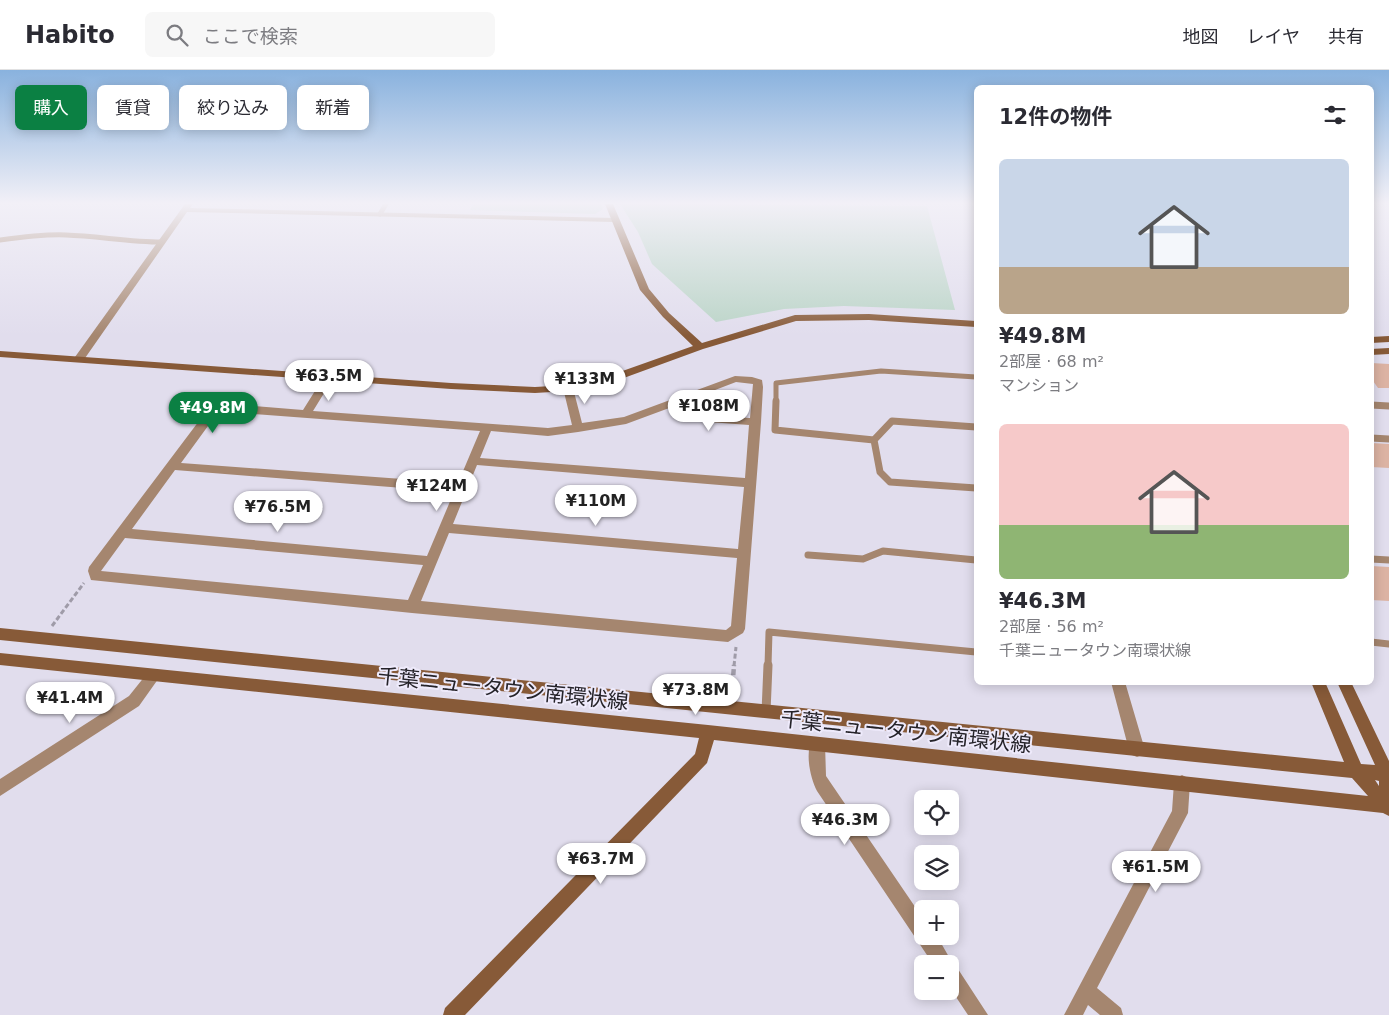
<!DOCTYPE html>
<html lang="ja">
<head>
<meta charset="utf-8">
<style>
	body { margin:0; font-family:"DejaVu Sans","Noto Sans JP",sans-serif; background:#f7f7f7; color:#2b2b33; height:100vh; display:flex; flex-direction:column; font-size:19px; white-space:nowrap }
	* { box-sizing:border-box; margin:0 }
	p { font-size:16px; color:#7c7c81 }
	.icon { flex:none; width:28px; height:28px; fill:none; stroke:currentColor; stroke-width:2; stroke-linecap:round; stroke-linejoin:round }
	.map { position:relative; flex:1; overflow:hidden }
	.details { position:absolute; left:974px; top:15px; width:400px; height:600px; display:flex; flex-direction:column; background:#fff; border-radius:8px; box-shadow:0 2px 12px #0003 }
	.details>* { flex:none }
	.hud { position:absolute; left:15px; top:15px; width:475px; height:45px; display:flex; gap:10px }
	.tools { position:absolute; left:914px; top:720px; display:grid; gap:10px }
	.tools a { display:grid; place-items:center; width:45px; height:45px; border-radius:8px; background:#fff; box-shadow:0 2px 12px #0003; font-size:25px }
	.price { position:absolute; translate:-50% -42px; padding:0 11px; border-radius:18px; background:#fff; color:#222; font-size:16px; line-height:32px; filter:drop-shadow(0 1px 2px #0008) }
	.price::after { content:''; position:absolute; left:50%; top:30px; width:15px; height:11px; margin-left:-8px; background:inherit; clip-path:polygon(0 0,100% 0,50% 100%) }
	.price.active { background:#0b8043; color:#fff }
	ul { padding:0; list-style:none }
	li { display:grid; align-content:center; gap:10px; height:265px; padding:0 25px }
	li span { display:grid; place-items:center; height:155px; border-radius:8px; color:#555 }
	li>.icon { margin-inline-start:auto }
	span .icon { width:90px; height:90px; fill:#fffc; stroke-width:1 }
	li b { font-size:21px }
	h2 { display:flex; justify-content:space-between; align-items:center; height:60px; padding:0 25px; font-size:21px }
	.tag { padding:0 18px; border-radius:8px; background:#fff; box-shadow:0 2px 12px #0003; font-size:18px; line-height:45px }
	.tag.active { background:#0b8043; color:#fff }
	header { display:flex; align-items:center; gap:30px; box-sizing:border-box; height:70px; padding:0 25px; background:#fff; border-bottom:1px solid #e1e1e2 }
	header strong { font-size:24px }
	nav { display:flex; gap:28px; margin-inline-start:auto; font-size:18px }
	.search { width:350px; height:45px; background:#f7f7f7; display:flex; align-items:center; gap:12px; box-sizing:border-box; padding:0 18px; border-radius:8px; color:#7c7c81; font-size:19px }
	.map>svg:first-child { display:block }
	.green { fill:#bad4c7 }
	.building { fill:#dcb3a3 }
	.lines { fill:none; stroke-linecap:round; stroke-linejoin:round }
	.path-far1 { stroke:#9f9ba8; stroke-width:3; stroke-dasharray:5 2.5; stroke-linecap:butt }
	.path { stroke:#9f9ba8; stroke-width:4.5; stroke-dasharray:6 3; stroke-linecap:butt }
	.lane-far2 { stroke:#a5866f; stroke-width:5 }
	.lane-far1 { stroke:#a5866f; stroke-width:7 }
	.lane { stroke:#a5866f; stroke-width:9 }
	.street { fill:#a5866f; fill-rule:evenodd }
	.secondary { fill:#875a38; fill-rule:evenodd }
	.labels { text-anchor:middle; stroke-width:4; stroke-linejoin:round; paint-order:stroke }
	.near-street-label { font-size:21px; fill:#252329; stroke:#eeeafb }
</style>
</head>
<body>
<header>
<strong>Habito</strong>
<div class="search"><svg class="icon" aria-label="search" viewBox="0 0 24 24"><circle cx="10" cy="10" r="6"/><path d="M15 15l6 6"/></svg>ここで検索</div>
<nav><a>地図</a><a>レイヤ</a><a>共有</a></nav>
</header>
<div class="map">
<svg width="1389" height="945" viewBox="0 0 1389 945">
	<rect width="100%" height="100%" fill="#e1dded"/>
	<!-- green -->
	<path class="green" d="M473,134H601L603,139L595,144L470,140Z
		M620,134L927,136L955,240L844,236L784,239L716,252L652,194L638,162Z"/>
	<!-- building -->
	<path class="building" d="M1371,293L1389,294V318H1378L1371,308Z
		M1371,373L1389,374V398L1371,397Z
		M1371,496L1389,497V531L1371,530Z"/>
	<g class="lines">
		<!-- path-far1 -->
		<path class="path-far1" d="M52,556L84,513
			M734,596L736,577"/>
		<!-- path -->
		<path class="path" d="M732,623L734,595"/>
		<!-- lane-far2 -->
		<path class="lane-far2" d="M380,144L386,134
			M0,170C22,167 44,164 66,165C98,166 129,172 162,172
			M776,333V313L881,301L976,307"/>
		<!-- lane-far1 -->
		<path class="lane-far1" d="M776,331L775,360L874,370L880,402L890,412L976,418
			M1371,335L1389,336
			M1371,368L1389,369
			M874,370L892,351L976,357
			M808,485L863,489L883,481L976,490
			M1371,489L1389,490
			M1371,572L1389,574
			M768,596L769,562L976,582"/>
		<!-- lane -->
		<path class="lane" d="M766,642L768,595"/>
		<!-- street -->
		<path class="street" d="M185,134H193L190,138L615,148L619,150L615,152L187,142L83,291H75V287Z
			M329,304L334,307L313,341L548,358L572,355L563,318L568,315L573,318L582,353L624,347L735,306L752,307L762,310L763,317L761,352L745,559L743,563L728,572L412,543L91,510L88,501L89,497L208,339L228,334L303,340L325,305ZM736,312L753,314L750,348L702,345L689,330ZM680,334L695,351L749,355L745,408L480,388L491,361L548,366L578,362L626,354ZM228,342L480,361L458,413L181,393L216,345ZM477,395L744,417L738,479L453,454ZM175,400L454,422L427,486L132,459ZM449,463L737,488L731,556L726,560L421,531ZM125,468L423,495L408,530L101,501Z
			M154,599L159,601L161,605L139,636L0,726V709L129,626L149,601Z
			M1111,612H1125L1145,680L1142,685L1137,687L1132,685L1129,680Z
			M817,667L822,669L825,674L826,706L922,847V866H937L953,894L956,896L988,945H968L950,918V894H933L817,721C810,707 805,684 812,669Z
			M1182,705L1188,708L1190,713L1188,743L1097,918L1121,938L1123,945H1100L1088,935L1083,945H1064L1172,741L1174,713L1176,708Z"/>
		<!-- secondary -->
		<path class="secondary" d="M605,134H613L649,219L669,243L702,273L795,245L869,244L976,251V257L869,250L796,251L703,279L621,309L568,321L535,323L451,319L0,287V281L451,313L535,317L568,315L614,304L693,276L663,247L640,220Z
			M1389,266V272L1371,273V267Z
			M1389,278V284L1371,285V279Z
			M0,558L1344,692L1311,612H1325L1361,694L1375,695L1337,612H1351L1389,691V746L1383,743L714,670L707,693L465,945H443L445,938L695,684L699,668L0,595V583L708,655L1368,726L1352,708L0,570ZM1375,710L1379,711V716Z"/>
	</g>
	<!-- sky -->
	<linearGradient id="sky" x2="0" y2="1"><stop stop-color="#89b2de"/><stop offset="0.5" stop-color="#f2f0f7"/><stop offset="1" stop-color="#f2f0f7" stop-opacity="0"/></linearGradient>
	<rect width="1389" height="266" fill="url(#sky)"/>
	<g class="labels">
		<!-- near-street labels -->
		<g class="near-street-label">
			<text transform="translate(503 619) rotate(6)" y="7">千葉ニュータウン南環状線</text>
			<text transform="translate(906 662) rotate(6)" y="7">千葉ニュータウン南環状線</text>
		</g>
	</g>
</svg>
<div class="tools">
<a><svg class="icon" aria-label="locate" viewBox="0 0 24 24"><circle cx="12" cy="12" r="6"/><path d="M12 2v4M12 18v4M2 12h4M18 12h4"/></svg></a>
<a><svg class="icon" aria-label="layers" viewBox="0 0 24 24"><path d="M12 4l9 5-9 5-9-5zM3 14l9 5 9-5"/></svg></a>
<a>+</a>
<a>−</a>
</div>
<b class="price" style="left:329px;top:332px">¥63.5M</b>
<b class="price" style="left:585px;top:335px">¥133M</b>
<b class="price" style="left:709px;top:362px">¥108M</b>
<b class="price active" style="left:213px;top:364px">¥49.8M</b>
<b class="price" style="left:437px;top:442px">¥124M</b>
<b class="price" style="left:596px;top:457px">¥110M</b>
<b class="price" style="left:278px;top:463px">¥76.5M</b>
<b class="price" style="left:696px;top:646px">¥73.8M</b>
<b class="price" style="left:70px;top:654px">¥41.4M</b>
<b class="price" style="left:845px;top:776px">¥46.3M</b>
<b class="price" style="left:601px;top:815px">¥63.7M</b>
<b class="price" style="left:1156px;top:823px">¥61.5M</b>
<div class="hud">
<a class="tag active">購入</a>
<a class="tag">賃貸</a>
<a class="tag">絞り込み</a>
<a class="tag">新着</a>
</div>
<section class="details">
<h2>12件の物件<svg class="icon" aria-label="filters" viewBox="0 0 24 24"><path d="M4 7h16M4 17h16"/><circle cx="9" cy="7" r="2"/><circle cx="15" cy="17" r="2"/></svg></h2>
<ul>
<li><span style="background:linear-gradient(#c9d6e8 70%,#b9a48a 0)"><svg class="icon" aria-label="home" viewBox="0 0 24 24"><path d="M3 11l9-7 9 7M6 9v11h12V9"/></svg></span><div><b>¥49.8M</b><p>2部屋 · 68 m²</p><p>マンション</p></div></li>
<li><span style="background:linear-gradient(#f6c9c9 65%,#8fb573 0)"><svg class="icon" aria-label="home" viewBox="0 0 24 24"><path d="M3 11l9-7 9 7M6 9v11h12V9"/></svg></span><div><b>¥46.3M</b><p>2部屋 · 56 m²</p><p>千葉ニュータウン南環状線</p></div></li>
</ul>
</section>
</div>
</body>
</html>
